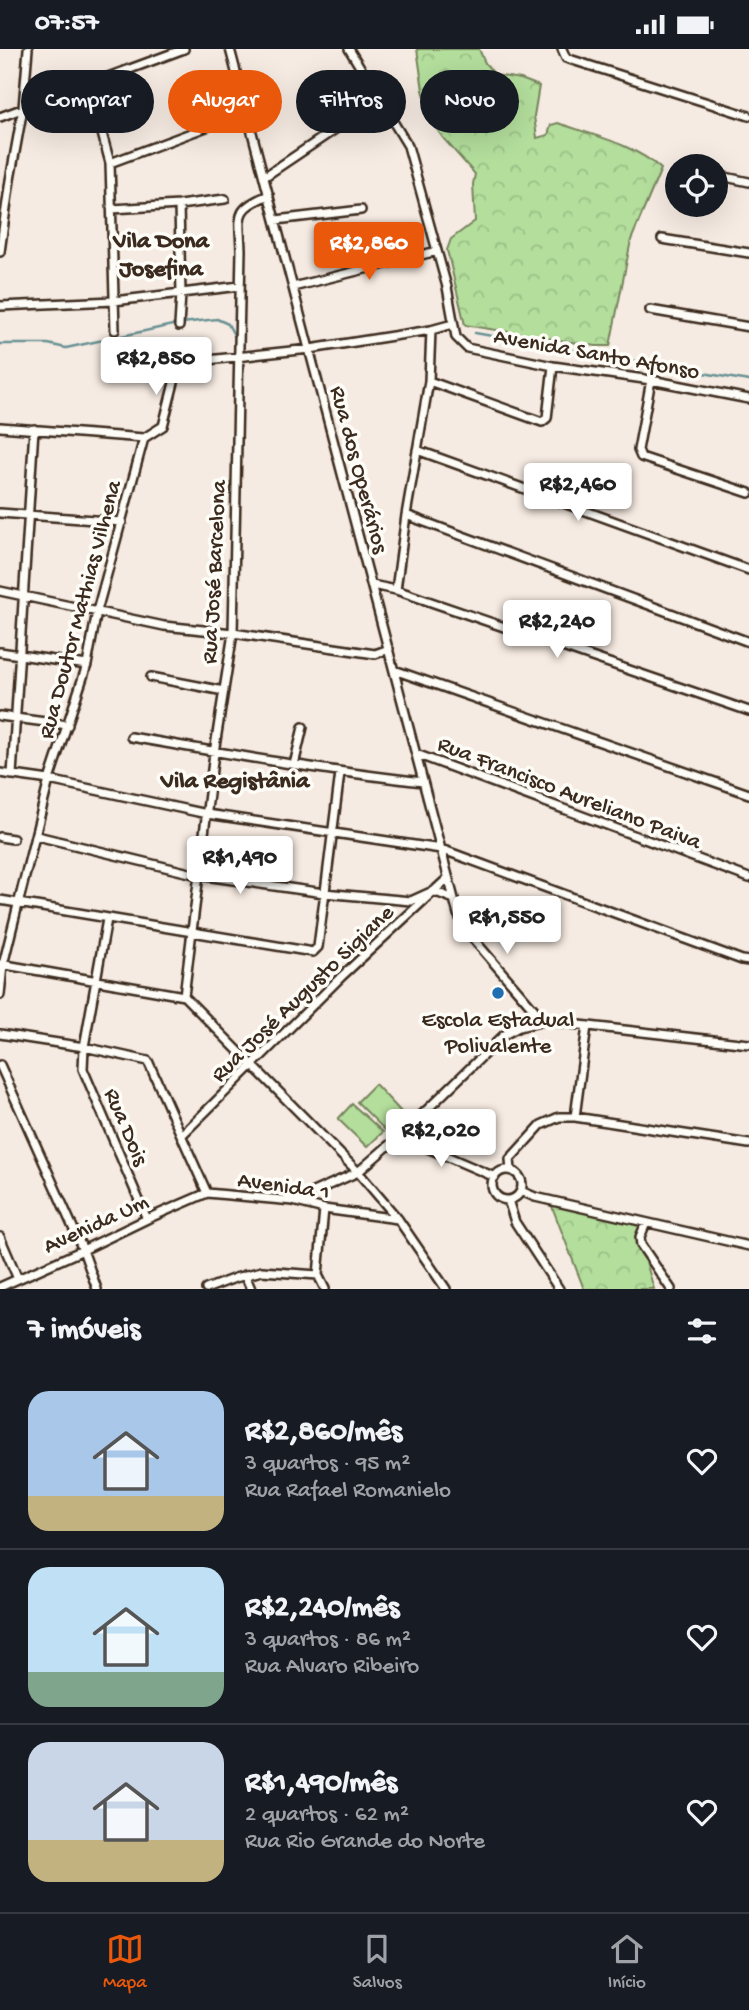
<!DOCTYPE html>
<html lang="pt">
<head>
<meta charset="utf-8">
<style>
	body { margin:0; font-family:"Gochi Hand",sans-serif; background:#20242c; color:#f1f3f6; height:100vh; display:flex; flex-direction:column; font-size:26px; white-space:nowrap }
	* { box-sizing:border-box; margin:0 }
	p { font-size:23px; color:#9ea1a6 }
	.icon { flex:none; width:38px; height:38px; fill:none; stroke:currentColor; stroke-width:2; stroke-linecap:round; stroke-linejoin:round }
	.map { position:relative; height:1240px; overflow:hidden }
	.sheet { display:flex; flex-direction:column; background:#171b24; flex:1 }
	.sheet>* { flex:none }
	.guide { position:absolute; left:21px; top:21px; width:707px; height:63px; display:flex; gap:14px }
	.buttons { position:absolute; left:665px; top:105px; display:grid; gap:14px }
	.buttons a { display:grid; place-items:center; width:63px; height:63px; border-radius:50%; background:#171b24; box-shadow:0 7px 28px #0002; font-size:35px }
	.price { position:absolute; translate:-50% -60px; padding:0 16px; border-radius:7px; background:#fff; color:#222; font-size:23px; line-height:46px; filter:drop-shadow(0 2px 4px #0008) }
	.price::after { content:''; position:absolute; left:50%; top:42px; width:21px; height:16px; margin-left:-10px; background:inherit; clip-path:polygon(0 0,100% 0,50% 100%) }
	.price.active { background:#ea580c; color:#fff }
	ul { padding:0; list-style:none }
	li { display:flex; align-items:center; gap:21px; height:175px; padding:0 28px }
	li+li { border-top:2px solid #363941 }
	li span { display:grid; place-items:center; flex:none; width:196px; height:140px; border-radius:21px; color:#555 }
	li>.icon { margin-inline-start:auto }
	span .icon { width:84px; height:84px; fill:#fffc; stroke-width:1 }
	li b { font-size:30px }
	h2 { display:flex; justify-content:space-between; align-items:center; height:84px; padding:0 28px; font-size:30px }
	.tag { padding:0 24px; border-radius:32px; background:#171b24; box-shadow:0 7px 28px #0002; font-size:24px; line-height:63px }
	.tag.active { background:#ea580c; color:#fff }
	.status { display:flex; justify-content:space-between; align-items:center; height:49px; padding:0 35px; background:#171b24; direction:ltr }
	.status svg { height:19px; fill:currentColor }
	.tab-bar { display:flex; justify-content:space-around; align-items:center; height:98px; border-top:2px solid #363941; background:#171b24; font-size:19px; color:#9ea1a6 }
	.tab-bar a { display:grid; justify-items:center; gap:4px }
	.tab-bar .active { color:#ea580c }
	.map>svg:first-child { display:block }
	.grass { fill:#b3de9c; stroke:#77845d; stroke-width:2 }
	.forest { fill:url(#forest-crowns); stroke:#77845d; stroke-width:2 }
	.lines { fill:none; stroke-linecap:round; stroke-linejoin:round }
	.stream { stroke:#699294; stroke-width:2.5 }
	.street-casing { stroke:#3b2a1e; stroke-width:12 }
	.street { stroke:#fdfcf7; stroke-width:7 }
	.poi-dot { fill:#1f6fb2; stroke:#fdfcf7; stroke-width:2.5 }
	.labels { text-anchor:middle; stroke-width:7; stroke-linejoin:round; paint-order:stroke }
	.street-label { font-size:23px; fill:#3b2a1e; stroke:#fdfcf7 }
	.poi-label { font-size:23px; fill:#3b2a1e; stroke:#fdfcf7 }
	.neighbourhood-label { font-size:24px; font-weight:bold; fill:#3b2a1e; stroke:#fdfcf7 }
</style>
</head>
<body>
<div class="status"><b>07:57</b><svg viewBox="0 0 49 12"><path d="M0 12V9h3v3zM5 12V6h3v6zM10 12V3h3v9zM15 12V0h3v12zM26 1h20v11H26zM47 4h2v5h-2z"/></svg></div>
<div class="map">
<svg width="749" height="1240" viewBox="0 0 749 1240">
	<defs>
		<pattern id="forest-crowns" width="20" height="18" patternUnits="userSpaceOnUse" patternTransform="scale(1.75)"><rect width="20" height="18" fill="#b3de9c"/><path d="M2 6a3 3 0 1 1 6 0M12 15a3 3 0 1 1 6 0" fill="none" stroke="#9bbf86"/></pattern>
	</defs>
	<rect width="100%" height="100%" fill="#f6ebe2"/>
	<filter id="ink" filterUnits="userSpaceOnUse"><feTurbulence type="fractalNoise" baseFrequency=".0143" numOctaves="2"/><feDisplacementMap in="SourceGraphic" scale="14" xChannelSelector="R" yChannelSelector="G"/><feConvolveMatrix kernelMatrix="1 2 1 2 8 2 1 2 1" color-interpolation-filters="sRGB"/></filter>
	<g filter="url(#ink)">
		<!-- grass -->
		<path class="grass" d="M375,1035L403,1065L385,1081L357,1053Z
			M352,1055L383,1083L367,1098L338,1070Z"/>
		<!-- forest -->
		<path class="forest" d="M417,0H479L485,14L495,26L521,30L539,37L534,67L537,89L548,86L551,76L558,74C592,86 634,95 661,120L631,191L610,297H596L465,276L447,201L451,190L475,172L473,135L475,125L443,89L433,75L423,41Z
			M551,1155L642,1177L640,1192L654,1240H584Z"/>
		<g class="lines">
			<!-- stream -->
			<path class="stream" d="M475,284L749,332
				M0,295H48L66,299L182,274L217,270L228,275L235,288"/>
			<defs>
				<path id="street" d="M230,0L458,865L469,885L544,972
					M349,0L408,97L447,238L456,288L467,299L553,317L651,331L749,350
					M562,0L566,9L749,67
					M89,36L110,114L115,281
					M0,68L184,0
					M110,114L247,63
					M716,126L749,133
					M264,128L380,50
					M179,156L181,245L179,277
					M112,160L179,156L225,150
					M276,171L361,161
					M662,190L749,204
					M0,203L10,131L23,59L28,0
					M293,238L437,202
					M0,257L114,252L240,237
					M650,261L749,278
					M651,331L638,401L641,408L749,444
					M429,332L542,373L547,369L553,317
					M0,378L144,389
					M144,389L163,377L179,314L310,300L431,281L453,275
					M417,401L749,521
					M0,464L122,473
					M406,466L749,593
					M372,536L396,541L749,662
					M396,541L406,466L429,332L431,281
					M0,542L164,577L233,584L375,605L389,600
					M0,603L87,616
					M394,621L749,745
					M151,628L224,642
					M0,667L68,676
					M131,688C228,705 325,722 423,733
					M416,705L749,829
					M294,716L303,678
					M0,724L49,731L207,765L441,800L742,911L749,912
					M12,726L34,380
					M37,787L198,826L324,844L411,852L433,842L454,850
					M0,788L13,790
					M0,851L313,903L318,898L340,724
					M107,870L84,998L83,1020L147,1170
					M0,915L184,947L358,1123L398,1170L446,1240
					M0,946L3,916L49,731L87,616L97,562L144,389
					M184,947L214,704L233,584L241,201C240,167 233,160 269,146
					M0,985L84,998L148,1012L207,1144
					M0,1016L83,1201L97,1240
					M575,1068L587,977
					M404,1083L425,1098L495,1128
					M182,1086L342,927L448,829
					M511,1121L510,1110L541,1076L559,1068H575L749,1095
					M492 1136a15 15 0 1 1 30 0a15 15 0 1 1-30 0Z
					M521,1142L535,1148L749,1197
					M508,1151L515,1173L559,1240
					M293,1152L358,1123L404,1083L504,986L519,978L544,972L749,995
					M324,1160L318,1226L325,1240
					M646,1174L640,1188L641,1196L671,1240
					M0,1188L18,1230
					M245,1226L251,1240
					M0,1238L83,1201L147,1170L207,1144L293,1152L324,1160L398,1170
					M206,1240L235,1229L262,1222L318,1226"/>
			</defs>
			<!-- street casing -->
			<use href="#street" class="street-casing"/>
			<!-- street -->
			<use href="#street" class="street"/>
		</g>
	</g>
	<!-- markers -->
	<circle class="poi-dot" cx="498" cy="944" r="7"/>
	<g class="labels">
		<!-- street labels -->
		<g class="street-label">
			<text transform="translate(597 303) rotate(10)" y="8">Avenida Santo Afonso</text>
			<text transform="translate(361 420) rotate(75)" y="8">Rua dos Operários</text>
			<text transform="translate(212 523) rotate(-87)" y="8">Rua José Barcelona</text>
			<text transform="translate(78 560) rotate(-75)" y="8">Rua Doutor Mathias Vilhena</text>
			<text transform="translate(570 742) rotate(21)" y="8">Rua Francisco Aureliano Paiva</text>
			<text transform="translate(301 943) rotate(-44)" y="8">Rua José Augusto Sigiane</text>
			<text transform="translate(128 1077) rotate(67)" y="8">Rua Dois</text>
			<text transform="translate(284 1135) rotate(8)" y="8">Avenida 1</text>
			<text transform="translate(95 1173) rotate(-25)" y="8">Avenida Um</text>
		</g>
		<!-- poi labels -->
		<g class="poi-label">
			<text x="498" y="977">Escola Estadual<tspan x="498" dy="26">Polivalente</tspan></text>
		</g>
		<!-- neighbourhood labels -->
		<g class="neighbourhood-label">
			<text x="161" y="198">Vila Dona<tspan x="161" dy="28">Josefina</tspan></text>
			<text x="235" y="738">Vila Registânia</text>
		</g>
	</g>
</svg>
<div class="buttons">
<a><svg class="icon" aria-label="locate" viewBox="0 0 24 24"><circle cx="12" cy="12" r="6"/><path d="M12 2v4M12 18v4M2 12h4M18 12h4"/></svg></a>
</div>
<b class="price active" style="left:369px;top:233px">R$2,860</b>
<b class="price" style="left:156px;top:348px">R$2,850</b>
<b class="price" style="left:578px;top:474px">R$2,460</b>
<b class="price" style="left:557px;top:611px">R$2,240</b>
<b class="price" style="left:240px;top:847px">R$1,490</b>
<b class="price" style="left:507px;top:907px">R$1,550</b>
<b class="price" style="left:441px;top:1120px">R$2,020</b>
<div class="guide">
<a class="tag">Comprar</a>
<a class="tag active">Alugar</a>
<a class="tag">Filtros</a>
<a class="tag">Novo</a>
</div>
</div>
<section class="sheet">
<h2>7 imóveis<svg class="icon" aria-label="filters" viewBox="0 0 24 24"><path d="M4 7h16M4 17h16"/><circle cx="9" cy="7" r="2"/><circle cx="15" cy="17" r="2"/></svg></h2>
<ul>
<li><span style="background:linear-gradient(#a9c7e8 75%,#c2b280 0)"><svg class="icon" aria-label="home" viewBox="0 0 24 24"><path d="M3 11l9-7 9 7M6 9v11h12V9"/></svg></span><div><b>R$2,860/mês</b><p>3 quartos · 95 m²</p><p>Rua Rafael Romanielo</p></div><svg class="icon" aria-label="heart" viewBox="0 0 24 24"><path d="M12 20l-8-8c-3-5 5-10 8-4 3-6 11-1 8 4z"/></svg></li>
<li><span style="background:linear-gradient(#bfe0f5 75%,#7fa58c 0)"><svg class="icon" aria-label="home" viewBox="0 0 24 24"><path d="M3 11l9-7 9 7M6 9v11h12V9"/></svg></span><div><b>R$2,240/mês</b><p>3 quartos · 86 m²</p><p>Rua Alvaro Ribeiro</p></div><svg class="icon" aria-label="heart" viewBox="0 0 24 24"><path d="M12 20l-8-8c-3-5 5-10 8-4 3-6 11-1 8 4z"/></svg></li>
<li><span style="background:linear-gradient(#c9d6e8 70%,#c2b280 0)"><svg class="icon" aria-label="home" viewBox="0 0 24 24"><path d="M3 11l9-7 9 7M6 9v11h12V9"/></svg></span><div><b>R$1,490/mês</b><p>2 quartos · 62 m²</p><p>Rua Rio Grande do Norte</p></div><svg class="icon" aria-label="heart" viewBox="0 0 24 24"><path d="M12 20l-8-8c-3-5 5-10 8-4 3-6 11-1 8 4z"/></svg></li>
</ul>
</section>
<nav class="tab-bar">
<a class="active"><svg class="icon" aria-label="map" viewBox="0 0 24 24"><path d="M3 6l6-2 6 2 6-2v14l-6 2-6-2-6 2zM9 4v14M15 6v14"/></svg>Mapa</a>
<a><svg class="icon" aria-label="saved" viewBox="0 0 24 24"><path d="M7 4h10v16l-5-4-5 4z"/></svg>Salvos</a>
<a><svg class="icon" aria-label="home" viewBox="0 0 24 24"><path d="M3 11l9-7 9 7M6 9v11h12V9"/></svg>Início</a>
</nav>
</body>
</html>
